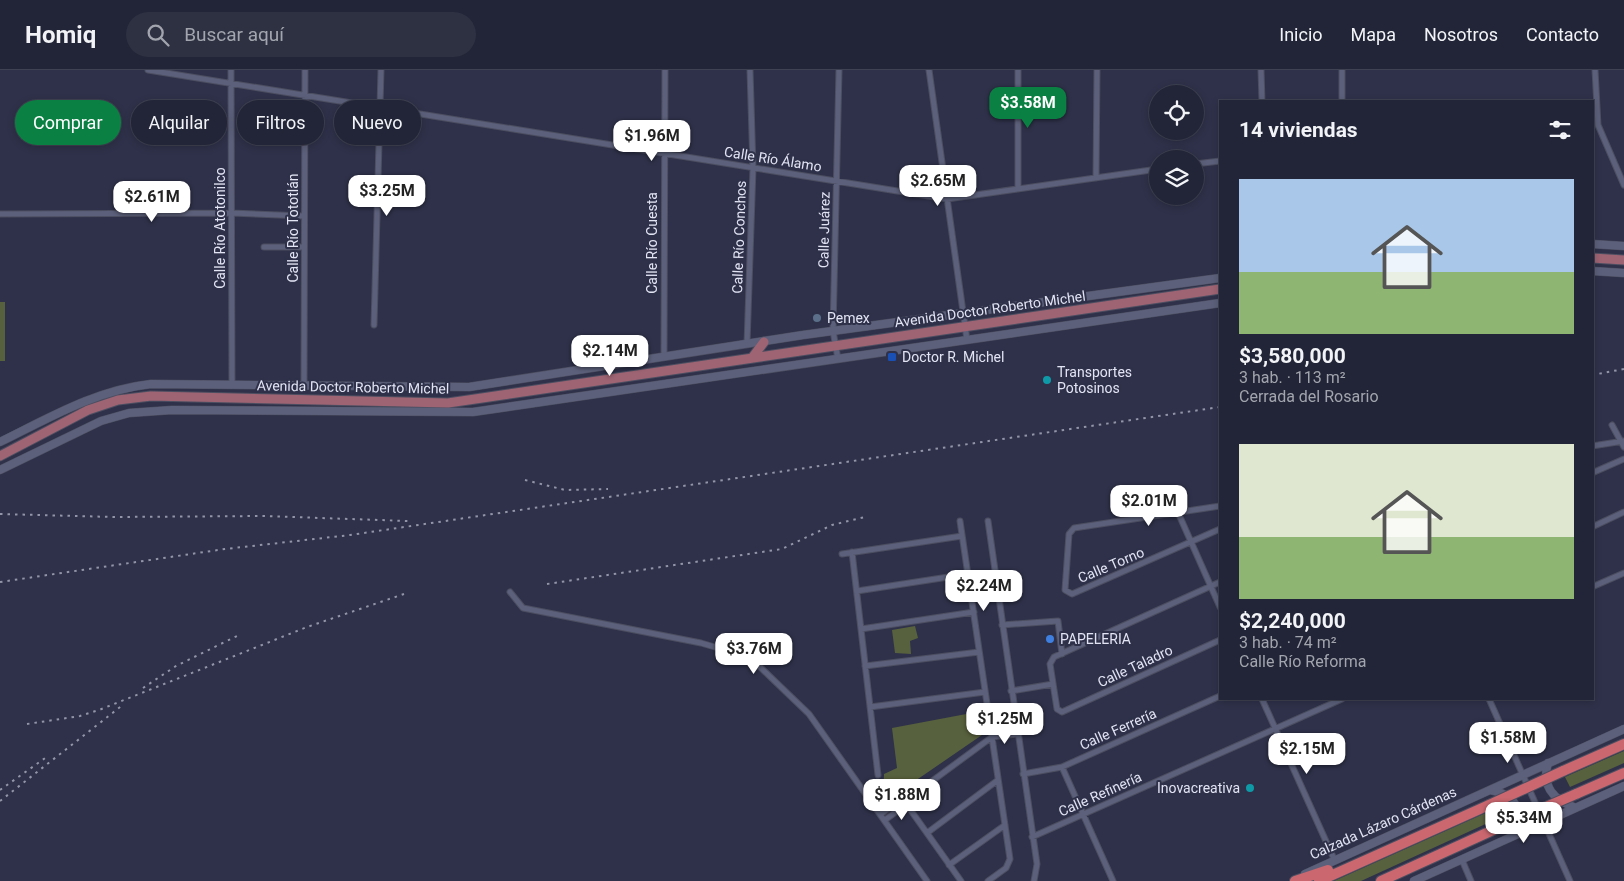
<!DOCTYPE html>
<html lang="es">
<head>
<meta charset="utf-8">
<style>
	body { margin:0; font-family:Roboto,sans-serif; background:#2e3142; color:#f1f3f6; height:100vh; display:flex; flex-direction:column; font-size:19px; white-space:nowrap }
	* { box-sizing:border-box; margin:0 }
	p { font-size:16px; color:#a2a5ad }
	.icon { flex:none; width:28px; height:28px; fill:none; stroke:currentColor; stroke-width:2; stroke-linecap:round; stroke-linejoin:round }
	.map { position:relative; flex:1; overflow:hidden }
	.details { position:absolute; left:1219px; top:30px; width:375px; height:600px; display:flex; flex-direction:column; background:#222537; border-radius:0px; box-shadow:0 2px 8px #0003,0 0 0 1px #3f4252 }
	.details>* { flex:none }
	.hud { position:absolute; left:15px; top:30px; width:475px; height:45px; display:flex; gap:10px }
	.tools { position:absolute; left:1149px; top:15px; display:grid; gap:10px }
	.tools a { display:grid; place-items:center; width:55px; height:55px; border-radius:50%; background:#222537; box-shadow:0 2px 8px #0003,0 0 0 1px #3f4252; font-size:25px }
	.price { position:absolute; translate:-50% -42px; padding:0 11px; border-radius:10px; background:#fff; color:#222; font-size:16px; line-height:32px; filter:drop-shadow(0 1px 2px #0008) }
	.price::after { content:''; position:absolute; left:50%; top:30px; width:15px; height:11px; margin-left:-8px; background:inherit; clip-path:polygon(0 0,100% 0,50% 100%) }
	.price.on { background:#0b8043; color:#fff }
	ul { padding:0; list-style:none }
	li { display:grid; align-content:center; gap:10px; height:265px; padding:0 20px }
	li span { display:grid; place-items:center; height:155px; border-radius:0px; color:#555 }
	li>.icon { margin-inline-start:auto }
	span .icon { width:90px; height:90px; fill:#fffc; stroke-width:1 }
	li b { font-size:21px }
	h2 { display:flex; justify-content:space-between; align-items:center; height:60px; padding:0 20px; font-size:21px }
	.pill { padding:0 18px; border-radius:22px; background:#222537; box-shadow:0 2px 8px #0003,0 0 0 1px #3f4252; font-size:18px; line-height:45px }
	.pill.on { background:#0b8043; color:#fff }
	header { display:flex; align-items:center; gap:30px; box-sizing:border-box; height:70px; padding:0 25px; background:#222537; border-bottom:1px solid #3f4252 }
	header strong { font-size:24px }
	nav { display:flex; gap:28px; margin-inline-start:auto; font-size:18px }
	.search { width:350px; height:45px; background:#2e3142; display:flex; align-items:center; gap:12px; box-sizing:border-box; padding:0 18px; border-radius:28px; color:#a2a5ad; font-size:19px }
	.map>svg:first-child { display:block }
	.green { fill:#58613d }
	.lines { fill:none; stroke-linecap:round; stroke-linejoin:round }
	.street-casing { stroke:#4c4e61; stroke-width:7 }
	.secondary-casing { stroke:#4c4e61; stroke-width:9 }
	.primary-casing { stroke:#4c4e61; stroke-width:11 }
	.highway-casing { stroke:#4c4e61; stroke-width:12 }
	.street { stroke:#5c607a; stroke-width:5 }
	.secondary { stroke:#5c607a; stroke-width:8 }
	.primary { stroke:#9e6473; stroke-width:9 }
	.highway { stroke:#ca676f; stroke-width:10 }
	.rail { stroke:#9395a9; stroke-width:2; stroke-dasharray:2.5 5; stroke-linecap:butt }
	.highway-bridge-casing { stroke:#4c4e61; stroke-width:12; stroke-linecap:butt }
	.highway-bridge { stroke:#ca676f; stroke-width:10 }
	.service-dot { fill:#5c6f8a; stroke:#2e3149; stroke-width:2 }
	.transit-dot { fill:#1a4fb4; stroke:#2e3149; stroke-width:2 }
	.culture-dot { fill:#0f9aa8; stroke:#2e3149; stroke-width:2 }
	.shop-dot { fill:#3f7fe0; stroke:#2e3149; stroke-width:2 }
	.labels { text-anchor:middle; stroke-width:4; stroke-linejoin:round; paint-order:stroke }
	.street-label { font-size:14px; fill:#e2e4f4; stroke:#2e3149 }
	.poi-label { font-size:14px; fill:#e2e4f4; stroke:#2e3149; text-anchor:start }
</style>
</head>
<body>
<header>
<strong>Homiq</strong>
<div class="search"><svg class="icon" aria-label="search" viewBox="0 0 24 24"><circle cx="10" cy="10" r="6"/><path d="M15 15l6 6"/></svg>Buscar aquí</div>
<nav><a>Inicio</a><a>Mapa</a><a>Nosotros</a><a>Contacto</a></nav>
</header>
<div class="map">
<svg width="1624" height="811" viewBox="0 0 1624 811">
	<rect width="100%" height="100%" fill="#2e3149"/>
	<!-- green -->
	<path class="green" d="M5,232V291H0V232Z
		M915,556L918,568L910,571L911,584L895,583L892,560Z
		M977,642L982,665L883,733L884,704L897,698L892,658Z
		M1624,681V693L1570,717L1565,707Z
		M1499,737L1503,746L1361,811H1334Z"/>
	<g class="lines">
		<defs>
			<path id="street" d="M148,0L947,129L1158,99
				M231,0L232,315
				M929,0L967,270
				M1018,0V119
				M1261,0L1262,31
				M1342,0V31
				M1595,0L1598,55L1624,115
				M1195,94L1220,91
				M1096,108L1097,0
				M0,144L231,143L304,146
				M264,177H304
				M374,255L381,0
				M747,274L753,98L750,0
				M664,287L665,0
				M838,289L833,261L839,0
				M304,316L305,0
				M1612,355L1624,377
				M1592,376L1624,371
				M1592,403L1624,389
				M1168,420L1220,537
				M1220,436L1074,458L1069,464L1065,520L1072,524L1220,459
				M960,451L1010,789L1006,798L988,811
				M988,451L1037,794L1034,811
				M1592,457L1624,442
				M852,482L878,705
				M842,484L962,466
				M1220,512L1054,587L1050,594L1057,639L1062,642L1220,570
				M1592,517L1624,503
				M857,521L968,504
				M510,522L523,538L701,573L732,582L759,596L809,644L927,811
				M1002,555L1058,551L1062,584
				M861,559L974,542
				M865,596L979,582
				M1011,621L1053,614
				M1262,629L1334,789
				M1489,629L1570,811
				M870,637L985,622
				M990,658L1016,655
				M1062,697L1113,811
				M1023,704L1062,697L1220,626
				M902,728L961,811
				M881,744L902,728H909L992,667L1017,664
				M885,750L908,733
				M927,763L998,710
				M1032,767L1342,629
				M1462,790L1471,811
				M949,795L1005,755"/>
			<path id="secondary" d="M1592,174L1624,176
				M1592,201L1624,203
				M0,372C49,348 96,320 151,314L469,317L803,265L1220,208
				M0,400L101,351L129,343L172,340L473,342L1220,233
				M1548,693C1541,717 1554,730 1576,738
				M1490,720C1514,724 1525,741 1518,764
				M1305,804L1624,659
				M1414,811L1624,716"/>
			<path id="primary" d="M1592,188L1624,190
				M752,288L764,272
				M0,386L88,340L118,330L151,326L448,333L1220,219"/>
			<path id="highway" d="M1563,701L1624,674
				M1576,724L1624,703
				M1295,811L1328,800
				M1319,811L1489,735
				M1381,811L1502,756"/>
		</defs>
		<!-- street casing -->
		<use href="#street" class="street-casing"/>
		<!-- secondary casing -->
		<use href="#secondary" class="secondary-casing"/>
		<!-- primary casing -->
		<use href="#primary" class="primary-casing"/>
		<!-- highway casing -->
		<use href="#highway" class="highway-casing"/>
		<!-- street -->
		<use href="#street" class="street"/>
		<!-- secondary -->
		<use href="#secondary" class="secondary"/>
		<!-- primary -->
		<use href="#primary" class="primary"/>
		<!-- highway -->
		<use href="#highway" class="highway"/>
		<!-- rail -->
		<path class="rail" d="M1592,305L1624,299
			M525,410L565,420L608,419
			M0,444L114,447L263,446L408,451
			M0,512L225,479L350,465L1220,337
			M547,514L782,479L832,455L865,447
			M143,618L176,596L241,564
			M27,654L80,646L99,640L307,557L404,524
			M0,720L48,686
			M0,731L124,634"/>
		<defs>
			<path id="highway-bridge" d="M1489,735L1563,701
				M1502,756L1576,724"/>
		</defs>
		<!-- highway-bridge casing -->
		<use href="#highway-bridge" class="highway-bridge-casing"/>
		<!-- highway-bridge -->
		<use href="#highway-bridge" class="highway-bridge"/>
	</g>
	<!-- markers -->
	<circle class="service-dot" cx="817" cy="248" r="5"/>
	<rect class="transit-dot" x="887" y="282" width="10" height="10" rx="2.5"/>
	<g class="culture-dot">
		<circle cx="1047" cy="310" r="5"/>
		<circle cx="1250" cy="718" r="5"/>
	</g>
	<circle class="shop-dot" cx="1050" cy="569" r="5"/>
	<g class="labels">
		<!-- street labels -->
		<g class="street-label">
			<text transform="translate(773 89) rotate(9)" y="5">Calle Río Álamo</text>
			<text transform="translate(220 158) rotate(-90)" y="5">Calle Río Atotonilco</text>
			<text transform="translate(293 158) rotate(-90)" y="5">Calle Río Tototlán</text>
			<text transform="translate(824 160) rotate(-89)" y="5">Calle Juárez</text>
			<text transform="translate(739 167) rotate(-88)" y="5">Calle Río Conchos</text>
			<text transform="translate(652 173) rotate(-90)" y="5">Calle Río Cuesta</text>
			<text transform="translate(990 239) rotate(-8)" y="5">Avenida Doctor Roberto Michel</text>
			<text transform="translate(353 317) rotate(1)" y="5">Avenida Doctor Roberto Michel</text>
			<text transform="translate(1111 495) rotate(-23)" y="5">Calle Torno</text>
			<text transform="translate(1135 596) rotate(-25)" y="5">Calle Taladro</text>
			<text transform="translate(1118 659) rotate(-24)" y="5">Calle Ferrería</text>
			<text transform="translate(1100 724) rotate(-24)" y="5">Calle Refinería</text>
			<text transform="translate(1383 753) rotate(-24)" y="5">Calzada Lázaro Cárdenas</text>
		</g>
		<!-- poi labels -->
		<g class="poi-label">
			<text x="827" y="253">Pemex</text>
			<text x="902" y="292">Doctor R. Michel</text>
			<text x="1057" y="307">Transportes<tspan x="1057" dy="16">Potosinos</tspan></text>
			<text x="1060" y="574">PAPELERIA</text>
			<text x="1240" y="723" text-anchor="end">Inovacreativa</text>
		</g>
	</g>
</svg>
<div class="tools">
<a><svg class="icon" aria-label="locate" viewBox="0 0 24 24"><circle cx="12" cy="12" r="6"/><path d="M12 2v4M12 18v4M2 12h4M18 12h4"/></svg></a>
<a><svg class="icon" aria-label="layers" viewBox="0 0 24 24"><path d="M12 4l9 5-9 5-9-5zM3 14l9 5 9-5"/></svg></a>
</div>
<b class="price on" style="left:1028px;top:59px">$3.58M</b>
<b class="price" style="left:652px;top:92px">$1.96M</b>
<b class="price" style="left:938px;top:137px">$2.65M</b>
<b class="price" style="left:387px;top:147px">$3.25M</b>
<b class="price" style="left:152px;top:153px">$2.61M</b>
<b class="price" style="left:610px;top:307px">$2.14M</b>
<b class="price" style="left:1149px;top:457px">$2.01M</b>
<b class="price" style="left:984px;top:542px">$2.24M</b>
<b class="price" style="left:754px;top:605px">$3.76M</b>
<b class="price" style="left:1005px;top:675px">$1.25M</b>
<b class="price" style="left:1508px;top:694px">$1.58M</b>
<b class="price" style="left:1307px;top:705px">$2.15M</b>
<b class="price" style="left:902px;top:751px">$1.88M</b>
<b class="price" style="left:1524px;top:774px">$5.34M</b>
<div class="hud">
<a class="pill on">Comprar</a>
<a class="pill">Alquilar</a>
<a class="pill">Filtros</a>
<a class="pill">Nuevo</a>
</div>
<section class="details">
<h2>14 viviendas<svg class="icon" aria-label="filters" viewBox="0 0 24 24"><path d="M4 7h16M4 17h16"/><circle cx="9" cy="7" r="2"/><circle cx="15" cy="17" r="2"/></svg></h2>
<ul>
<li><span style="background:linear-gradient(#a9c7e8 60%,#8fb573 0)"><svg class="icon" aria-label="home" viewBox="0 0 24 24"><path d="M3 11l9-7 9 7M6 9v11h12V9"/></svg></span><div><b>$3,580,000</b><p>3 hab. · 113 m²</p><p>Cerrada del Rosario</p></div></li>
<li><span style="background:linear-gradient(#dfe7d0 60%,#8fb573 0)"><svg class="icon" aria-label="home" viewBox="0 0 24 24"><path d="M3 11l9-7 9 7M6 9v11h12V9"/></svg></span><div><b>$2,240,000</b><p>3 hab. · 74 m²</p><p>Calle Río Reforma</p></div></li>
</ul>
</section>
</div>
</body>
</html>
